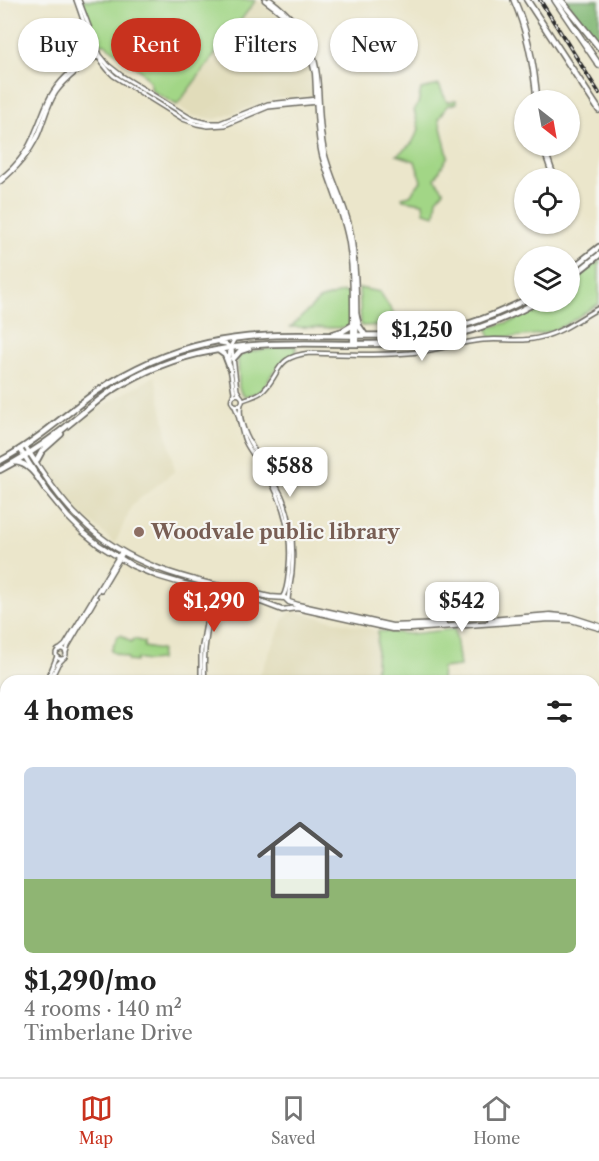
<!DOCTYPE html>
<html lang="en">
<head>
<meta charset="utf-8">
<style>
	body { margin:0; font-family:"Libre Caslon Text",serif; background:#f6f6f6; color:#222; height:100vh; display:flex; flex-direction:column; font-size:22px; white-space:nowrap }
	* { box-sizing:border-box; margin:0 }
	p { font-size:20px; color:#767676 }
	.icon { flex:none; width:33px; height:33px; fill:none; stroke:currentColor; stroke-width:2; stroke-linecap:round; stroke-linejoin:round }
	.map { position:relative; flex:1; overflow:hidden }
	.side { position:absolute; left:0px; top:675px; width:600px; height:402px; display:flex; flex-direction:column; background:#fff; border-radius:18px 18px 0 0; box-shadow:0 2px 4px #0004 }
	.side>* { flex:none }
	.hud { position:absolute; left:18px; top:18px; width:564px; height:54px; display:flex; gap:12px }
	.needle { width:39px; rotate:149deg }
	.fabs { position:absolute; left:514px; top:90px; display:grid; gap:12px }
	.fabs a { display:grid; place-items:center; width:66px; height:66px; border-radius:50%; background:#fff; box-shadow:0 2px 4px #0004; font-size:30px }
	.price { position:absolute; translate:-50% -51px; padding:0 14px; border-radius:12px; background:#fff; color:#222; font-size:20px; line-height:39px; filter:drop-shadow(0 2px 3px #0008) }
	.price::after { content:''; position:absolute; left:50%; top:36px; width:18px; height:14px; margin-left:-9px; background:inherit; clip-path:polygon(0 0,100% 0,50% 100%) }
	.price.active { background:#c8321e; color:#fff }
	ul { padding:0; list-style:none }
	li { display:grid; align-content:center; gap:12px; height:318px; padding:0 24px }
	li span { display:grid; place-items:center; height:186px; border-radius:9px; color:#555 }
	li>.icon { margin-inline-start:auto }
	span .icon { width:108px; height:108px; fill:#fffc; stroke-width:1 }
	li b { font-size:26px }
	h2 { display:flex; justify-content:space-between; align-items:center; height:72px; padding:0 24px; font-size:26px }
	.chip { padding:0 21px; border-radius:27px; background:#fff; box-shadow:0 2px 4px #0004; font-size:21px; line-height:54px }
	.chip.active { background:#c8321e; color:#fff }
	.dock { display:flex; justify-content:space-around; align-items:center; height:84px; border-top:2px solid #e0e0e0; background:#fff; font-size:16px; color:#767676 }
	.dock a { display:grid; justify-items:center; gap:3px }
	.dock .active { color:#c8321e }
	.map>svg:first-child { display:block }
	.built { fill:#e1dcba }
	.green { fill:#a2d686; stroke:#668058; stroke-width:1.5 }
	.forest { fill:#81b773; stroke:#56714f; stroke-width:1.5 }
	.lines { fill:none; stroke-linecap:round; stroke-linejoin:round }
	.tertiary-casing { stroke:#6e6c63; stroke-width:6 }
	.secondary-casing { stroke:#6e6c63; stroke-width:7 }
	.primary-casing { stroke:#6e6c63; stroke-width:8 }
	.motorway-casing { stroke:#6e6c63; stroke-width:8 }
	.tertiary { stroke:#fff; stroke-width:3 }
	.secondary { stroke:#fff; stroke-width:4 }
	.primary { stroke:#fff; stroke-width:4.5 }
	.motorway { stroke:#fff; stroke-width:5 }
	.rail-casing { stroke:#2b2b2b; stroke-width:4 }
	.rail { stroke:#f6f6f2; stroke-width:1.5; stroke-dasharray:4.5; stroke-linecap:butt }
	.education-dot { fill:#8d6e63; stroke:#f6f6f2; stroke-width:2 }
	.labels { text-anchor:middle; stroke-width:4.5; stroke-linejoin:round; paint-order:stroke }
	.education-label { font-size:20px; font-weight:bold; fill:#785e54; stroke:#f6f6f2; text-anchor:start }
</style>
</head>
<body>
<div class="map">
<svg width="599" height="1077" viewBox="0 0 599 1077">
	<rect width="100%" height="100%" fill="#f6f6f2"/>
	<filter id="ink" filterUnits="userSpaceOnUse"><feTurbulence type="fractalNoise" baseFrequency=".0167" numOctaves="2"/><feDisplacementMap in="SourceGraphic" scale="12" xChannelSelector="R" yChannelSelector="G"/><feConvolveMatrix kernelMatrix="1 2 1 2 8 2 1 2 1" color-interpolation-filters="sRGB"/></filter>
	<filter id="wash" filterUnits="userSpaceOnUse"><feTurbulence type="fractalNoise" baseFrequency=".008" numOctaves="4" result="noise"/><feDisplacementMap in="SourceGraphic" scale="24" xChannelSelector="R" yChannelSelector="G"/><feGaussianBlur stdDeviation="1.35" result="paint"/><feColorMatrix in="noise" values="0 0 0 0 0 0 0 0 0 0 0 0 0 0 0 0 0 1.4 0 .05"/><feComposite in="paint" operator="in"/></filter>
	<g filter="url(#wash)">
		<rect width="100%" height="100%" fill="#ebe6cb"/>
		<!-- built -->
		<path class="built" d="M256,0H258L277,16L303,46L311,73L314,95L278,98L216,119L193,116L177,105Z
			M155,376L175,471L132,505L115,544L80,512L63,491L44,463L49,449L91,412Z
			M293,611L378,631L375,681H257L285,617Z"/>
		<!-- green -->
		<path class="green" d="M81,0H256L177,105L152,91L150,82L143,73L105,44L97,43Z
			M439,85L447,102L456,100L457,103L447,106L439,119L448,156L435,179L444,191L437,199L435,215L424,212L423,203L403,200L402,197L410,195L421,181L415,161L397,155L412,143L419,129L414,110L418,104L421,89Z
			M599,261V304C588,309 578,318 567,324C543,337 517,337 490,338L487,328L513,321L545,302H570V284Z
			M359,288L380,292L401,325L361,326Z
			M343,292L349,294L350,328L291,327L319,300Z
			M289,346H296V354L286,360L273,372L263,390L257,393L245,396L241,393L239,387L238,357L247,352Z
			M455,629L460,666L442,668L441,681H375L378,631L410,634Z
			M121,635L131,642L134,639L144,642V647L161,650L160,660L147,661L137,659L136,662L128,661V658L112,652L111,650L118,636Z
			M0,936L6,941V972L4,974L6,975V1023L0,1031Z
			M594,1037L599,1039V1077H511L514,1071H594Z
			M85,1071H303L310,1077H86Z"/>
		<!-- forest -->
		<path class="forest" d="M566,0H599V48L596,42Z"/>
	</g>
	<g filter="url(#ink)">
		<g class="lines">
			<defs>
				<path id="tertiary" d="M76,0C86,26 92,57 114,76L183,119L197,124L208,126L225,125L268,107L318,102
					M79,0L100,55L108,65L122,76L192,119L208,123H220L268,104L317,99
					M0,179C16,167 29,149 36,130C42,117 45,104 53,92C64,75 79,65 95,54
					M0,182C16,169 29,154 38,135C44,121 47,106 56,92C67,77 83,66 98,56
					M220,343L226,344L232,349L237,390L240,395
					M229,362L230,347L234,340
					M230,368L234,392L233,396
					M231.5 400a5.5 5.5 0 1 1 11 0a5.5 5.5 0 1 1-11 0Z
					M243,400C250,397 258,396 264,390C282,371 275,357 310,353C346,354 383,356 419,352C441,349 461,342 483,340C503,338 522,343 542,337C563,332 580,318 599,308
					M241,404C234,433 273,473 283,499C292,522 294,548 292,572C291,581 289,590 288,600
					M234,405C240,415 240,429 245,441C251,454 261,464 268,476C284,503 292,535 289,566C288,576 288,590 282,598
					M101,590L123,553
					M56 654a5 5 0 1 1 10 0a5 5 0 1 1-10 0Z
					M59,650L65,645L121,552
					M66,652L68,646L96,598
					M47,681L57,656
					M50,681L58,664L63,659
					M201,681V651L212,591
					M205,681C202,645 209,620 219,585
					M0,929L6,933
					M0,933L6,938
					M79,1071V1077
					M310,1071L316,1077"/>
				<path id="secondary" d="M265,0C293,19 308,40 315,73C317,100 316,129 322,155C330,185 344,212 349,243C354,276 353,310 353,344
					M270,0C334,48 311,86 324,152C330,177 343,200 349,225C357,262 357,306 356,344
					M25,446C42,472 59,499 81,520C133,572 202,582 270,597L285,598L289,602L298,605L392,626L444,624
					M20,449L34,471
					M46,490L68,517L83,532L99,545L133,566L157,576L184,584L261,602L282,610L297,608L392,629H411L550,619L571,620L599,628
					M490,620L550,615L571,617L599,626"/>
				<path id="primary" d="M570,270L599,247
					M570,278L599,255
					M356,314L359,326L365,335
					M333,334L343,331L353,325
					M218,350L225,355L230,368
					M233,359L240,351L249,348
					M0,461C36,442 64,415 96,392C130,369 167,352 208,343C280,327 354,341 426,333C461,329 494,316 525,300
					M15,462C31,463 39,480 47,491
					M36,462L42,451L61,434
					M0,470C19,460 37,449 54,436C73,422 91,405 111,391C141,372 177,357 212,351C284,336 358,350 430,340C468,334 504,320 537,302"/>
				<path id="motorway" d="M514,0C528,32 534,66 537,100
					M527,0L599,110
					M555,0L599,65
					M561,0L599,47
					M543,146L552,172"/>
			</defs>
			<!-- tertiary casing -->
			<use href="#tertiary" class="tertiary-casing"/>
			<!-- secondary casing -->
			<use href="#secondary" class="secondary-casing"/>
			<!-- primary casing -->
			<use href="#primary" class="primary-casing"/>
			<!-- motorway casing -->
			<use href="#motorway" class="motorway-casing"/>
			<!-- tertiary -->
			<use href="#tertiary" class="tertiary"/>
			<!-- secondary -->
			<use href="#secondary" class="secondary"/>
			<!-- primary -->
			<use href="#primary" class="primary"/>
			<!-- motorway -->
			<use href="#motorway" class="motorway"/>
			<defs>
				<path id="rail" d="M540,0L599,93"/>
			</defs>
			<!-- rail casing -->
			<use href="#rail" class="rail-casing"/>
			<!-- rail -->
			<use href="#rail" class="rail"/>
		</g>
	</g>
	<!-- markers -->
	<circle class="education-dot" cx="139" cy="532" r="6"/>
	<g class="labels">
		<!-- education labels -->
		<g class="education-label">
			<text x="151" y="539">Woodvale public library</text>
		</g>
	</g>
</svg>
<div class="fabs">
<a><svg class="needle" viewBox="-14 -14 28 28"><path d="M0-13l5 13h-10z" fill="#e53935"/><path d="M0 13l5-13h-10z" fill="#767676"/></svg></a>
<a><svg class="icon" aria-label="locate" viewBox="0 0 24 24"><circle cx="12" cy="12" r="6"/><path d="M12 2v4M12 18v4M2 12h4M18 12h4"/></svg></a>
<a><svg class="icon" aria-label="layers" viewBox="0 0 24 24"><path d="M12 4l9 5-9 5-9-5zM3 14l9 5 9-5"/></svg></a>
</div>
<b class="price" style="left:422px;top:362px">$1,250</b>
<b class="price" style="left:290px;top:498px">$588</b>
<b class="price active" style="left:214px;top:633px">$1,290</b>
<b class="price" style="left:462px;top:633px">$542</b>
<div class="hud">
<a class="chip">Buy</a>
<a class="chip active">Rent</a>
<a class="chip">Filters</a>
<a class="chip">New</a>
</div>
<section class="side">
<h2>4 homes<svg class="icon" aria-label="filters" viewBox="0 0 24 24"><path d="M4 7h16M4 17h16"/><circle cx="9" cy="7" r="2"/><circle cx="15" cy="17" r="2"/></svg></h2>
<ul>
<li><span style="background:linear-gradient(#c9d6e8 60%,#8fb573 0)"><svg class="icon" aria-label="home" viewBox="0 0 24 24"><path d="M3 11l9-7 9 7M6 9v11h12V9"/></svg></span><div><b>$1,290/mo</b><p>4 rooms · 140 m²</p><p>Timberlane Drive</p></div></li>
</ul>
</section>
</div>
<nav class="dock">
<a class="active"><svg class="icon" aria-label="map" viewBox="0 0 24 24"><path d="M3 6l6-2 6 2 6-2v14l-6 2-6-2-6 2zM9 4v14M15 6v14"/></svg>Map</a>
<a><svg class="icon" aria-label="saved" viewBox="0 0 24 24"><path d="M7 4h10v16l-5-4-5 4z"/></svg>Saved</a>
<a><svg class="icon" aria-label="home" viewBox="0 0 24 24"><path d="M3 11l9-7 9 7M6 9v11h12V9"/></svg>Home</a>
</nav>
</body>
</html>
